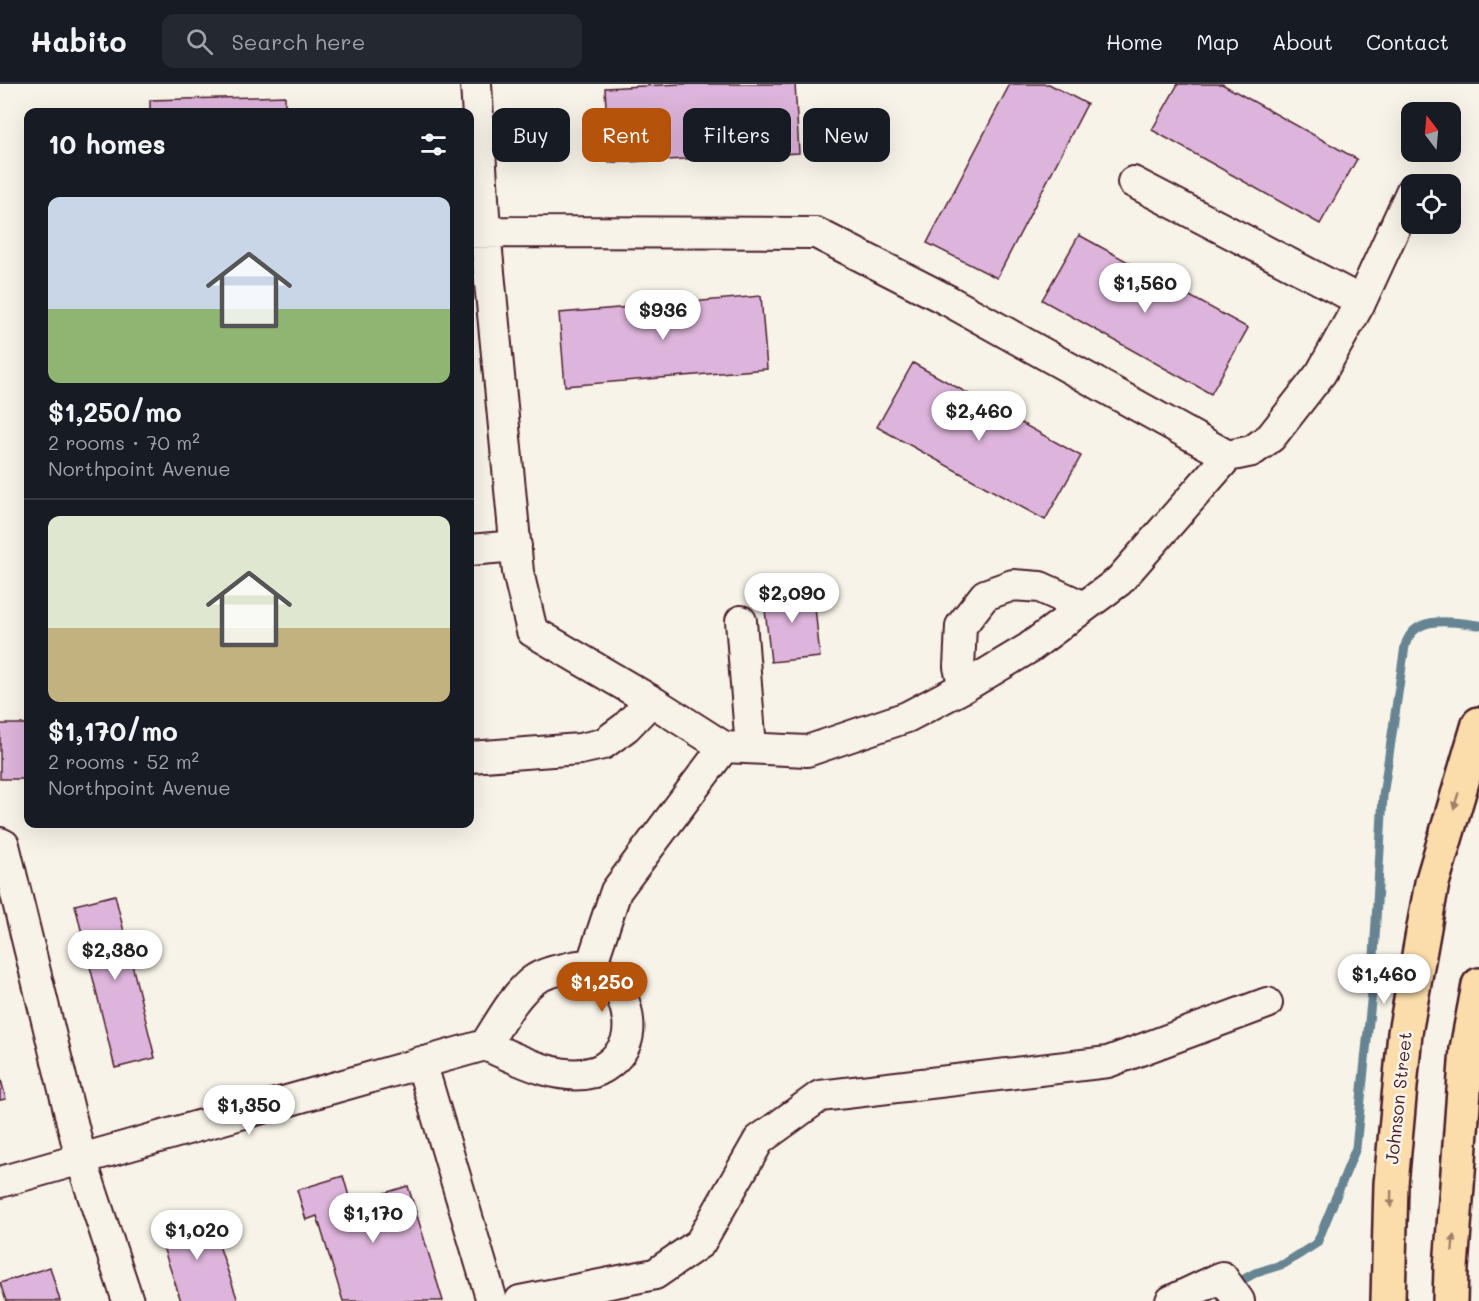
<!DOCTYPE html>
<html lang="en">
<head>
<meta charset="utf-8">
<style>
	body { margin:0; font-family:Mali,sans-serif; background:#242831; color:#f1f3f6; height:100vh; display:flex; flex-direction:column; font-size:22px; white-space:nowrap }
	* { box-sizing:border-box; margin:0 }
	p { font-size:20px; color:#9ea1a6 }
	.icon { flex:none; width:33px; height:33px; fill:none; stroke:currentColor; stroke-width:2; stroke-linecap:round; stroke-linejoin:round }
	.map { position:relative; flex:1; overflow:hidden }
	.side { position:absolute; left:24px; top:24px; width:450px; height:720px; display:flex; flex-direction:column; background:#171b24; border-radius:12px; box-shadow:0 6px 24px #0002 }
	.side>* { flex:none }
	.banner { position:absolute; left:492px; top:24px; width:570px; height:54px; display:flex; gap:12px }
	.needle { width:39px; rotate:344deg }
	.buttons { position:absolute; left:1401px; top:18px; display:grid; gap:12px }
	.buttons a { display:grid; place-items:center; width:60px; height:60px; border-radius:12px; background:#171b24; box-shadow:0 6px 24px #0002; font-size:30px }
	.price { position:absolute; translate:-50% -51px; padding:0 14px; border-radius:21px; background:#fff; color:#222; font-size:20px; line-height:39px; filter:drop-shadow(0 2px 3px #0008) }
	.price::after { content:''; position:absolute; left:50%; top:36px; width:18px; height:14px; margin-left:-9px; background:inherit; clip-path:polygon(0 0,100% 0,50% 100%) }
	.price.selected { background:#b45309; color:#fff }
	ul { padding:0; list-style:none }
	li { display:grid; align-content:center; gap:12px; height:318px; padding:0 24px }
	li+li { border-top:2px solid #363941 }
	li span { display:grid; place-items:center; height:186px; border-radius:12px; color:#555 }
	li>.icon { margin-inline-start:auto }
	span .icon { width:108px; height:108px; fill:#fffc; stroke-width:1 }
	li b { font-size:26px }
	h2 { display:flex; justify-content:space-between; align-items:center; height:72px; padding:0 24px; font-size:26px }
	.chip { padding:0 21px; border-radius:12px; background:#171b24; box-shadow:0 6px 24px #0002; font-size:21px; line-height:54px }
	.chip.selected { background:#b45309; color:#fff }
	header { display:flex; align-items:center; gap:36px; box-sizing:border-box; height:84px; padding:0 30px; background:#171b24; border-bottom:2px solid #363941 }
	header strong { font-size:28px }
	nav { display:flex; gap:33px; margin-inline-start:auto; font-size:21px }
	.search { width:420px; height:54px; background:#242831; display:flex; align-items:center; gap:15px; box-sizing:border-box; padding:0 21px; border-radius:12px; color:#9ea1a6; font-size:22px }
	.map>svg:first-child { display:block }
	.lines { fill:none; stroke-linecap:round; stroke-linejoin:round }
	.stream { stroke:#668492; stroke-width:9 }
	.building { fill:#ddb4db; stroke:#4a1f2b; stroke-width:1.5 }
	.minor-casing { stroke:#4a1f2b; stroke-width:34 }
	.major-casing { stroke:#4a1f2b; stroke-width:38 }
	.minor { stroke:#f7f3e8; stroke-width:30 }
	.major { stroke:#fbddab; stroke-width:33 }
	.oneway { fill:#a27e6b }
	.labels { text-anchor:middle; stroke-width:5; stroke-linejoin:round; paint-order:stroke }
	.street-label { font-size:18px; fill:#4a1f2b; stroke:#f7f3e8 }
</style>
</head>
<body>
<header>
<strong>Habito</strong>
<div class="search"><svg class="icon" aria-label="search" viewBox="0 0 24 24"><circle cx="10" cy="10" r="6"/><path d="M15 15l6 6"/></svg>Search here</div>
<nav><a>Home</a><a>Map</a><a>About</a><a>Contact</a></nav>
</header>
<div class="map">
<svg width="1479" height="1217" viewBox="0 0 1479 1217">
	<rect width="100%" height="100%" fill="#f7f3e8"/>
	<filter id="ink" filterUnits="userSpaceOnUse"><feTurbulence type="fractalNoise" baseFrequency=".0167" numOctaves="2"/><feDisplacementMap in="SourceGraphic" scale="12" xChannelSelector="R" yChannelSelector="G"/><feConvolveMatrix kernelMatrix="1 2 1 2 8 2 1 2 1" color-interpolation-filters="sRGB"/></filter>
	<g filter="url(#ink)">
		<g class="lines">
			<!-- stream -->
			<path class="stream" d="M1233,1201L1255,1189L1284,1180L1317,1159L1356,1064L1372,908L1383,712L1405,562C1414,529 1453,538 1479,541"/>
		</g>
		<!-- building -->
		<path class="building" d="M680,0H795L799,69L609,79L605,4Z
			M1010,0H1049L1087,20L997,194L927,159Z
			M1178,0H1222L1357,75L1320,140L1152,46Z
			M285,12V28H150V16Z
			M1079,151L1248,244L1211,310L1042,216Z
			M761,212L767,285L565,302L559,229Z
			M913,279L1081,372L1045,436L877,343Z
			M813,503L820,573L771,578L763,508Z
			M0,640H28V695H0Z
			M115,811L155,974L115,984L75,821Z
			M0,992L6,1015L0,1016Z
			M343,1092L351,1119L408,1102L443,1217H343L317,1132L306,1136L297,1106Z
			M208,1129L238,1217H181L157,1145Z
			M50,1183L60,1217H6L0,1199Z"/>
		<g class="lines">
			<defs>
				<path id="minor" d="M476,0L485,147L518,488L532,547L655,619L724,663L616,807L591,882
					M1133,98L1361,217
					M470,148L816,149L949,217L1228,372L1119,497L1029,564L964,603L907,633L807,667L724,663
					M1228,372L1252,367L1271,353L1321,289L1361,217L1412,106
					M470,466L516,462
					M741,537L751,664
					M964,603L959,583L961,542L985,511L1013,501L1040,503L1084,523
					M470,673L580,665L603,660L626,643L651,617
					M0,759L4,761L81,1075L128,1217
					M421,978L492,1217
					M0,1098L485,961C517,975 558,998 594,988C607,984 621,971 626,958C635,934 618,888 591,882C583,880 571,883 564,885C553,887 539,891 530,899C511,916 499,940 485,961
					M520,1217L655,1190L700,1159L759,1056L820,1012L1108,978L1267,919
					M1171,1217L1222,1193L1239,1217"/>
				<path id="major" d="M1388,1217L1391,1100L1405,949L1432,799L1479,640
					M1450,1217L1451,1184L1467,965L1479,901"/>
			</defs>
			<!-- minor casing -->
			<use href="#minor" class="minor-casing"/>
			<!-- major casing -->
			<use href="#major" class="major-casing"/>
			<!-- minor -->
			<use href="#minor" class="minor"/>
			<!-- major -->
			<use href="#major" class="major"/>
		</g>
		<!-- one-way arrows -->
		<defs><path id="oneway-solid" d="M-6-.8H1V-3.2L6.5 0L1 3.2V.8H-6Z" transform="scale(1.5)"/></defs>
		<g class="oneway">
			<use href="#oneway-solid" transform="translate(1456 717) rotate(107)"/>
			<use href="#oneway-solid" transform="translate(1391 1115) rotate(91)"/>
			<use href="#oneway-solid" transform="translate(1453 1159) rotate(-86)"/>
		</g>
	</g>
	<g class="labels">
		<!-- street labels -->
		<g class="street-label">
			<text transform="translate(1399 1014) rotate(-84)" y="6">Johnson Street</text>
		</g>
	</g>
</svg>
<div class="buttons">
<a><svg class="needle" viewBox="-14 -14 28 28"><path d="M0-13l5 13h-10z" fill="#e53935"/><path d="M0 13l5-13h-10z" fill="#9ea1a6"/></svg></a>
<a><svg class="icon" aria-label="locate" viewBox="0 0 24 24"><circle cx="12" cy="12" r="6"/><path d="M12 2v4M12 18v4M2 12h4M18 12h4"/></svg></a>
</div>
<b class="price" style="left:1145px;top:230px">$1,560</b>
<b class="price" style="left:663px;top:257px">$936</b>
<b class="price" style="left:979px;top:358px">$2,460</b>
<b class="price" style="left:792px;top:540px">$2,090</b>
<b class="price" style="left:115px;top:897px">$2,380</b>
<b class="price" style="left:1384px;top:921px">$1,460</b>
<b class="price selected" style="left:602px;top:929px">$1,250</b>
<b class="price" style="left:249px;top:1052px">$1,350</b>
<b class="price" style="left:373px;top:1160px">$1,170</b>
<b class="price" style="left:197px;top:1177px">$1,020</b>
<div class="banner">
<a class="chip">Buy</a>
<a class="chip selected">Rent</a>
<a class="chip">Filters</a>
<a class="chip">New</a>
</div>
<section class="side">
<h2>10 homes<svg class="icon" aria-label="filters" viewBox="0 0 24 24"><path d="M4 7h16M4 17h16"/><circle cx="9" cy="7" r="2"/><circle cx="15" cy="17" r="2"/></svg></h2>
<ul>
<li><span style="background:linear-gradient(#c9d6e8 60%,#8fb573 0)"><svg class="icon" aria-label="home" viewBox="0 0 24 24"><path d="M3 11l9-7 9 7M6 9v11h12V9"/></svg></span><div><b>$1,250/mo</b><p>2 rooms · 70 m²</p><p>Northpoint Avenue</p></div></li>
<li><span style="background:linear-gradient(#dfe7d0 60%,#c2b280 0)"><svg class="icon" aria-label="home" viewBox="0 0 24 24"><path d="M3 11l9-7 9 7M6 9v11h12V9"/></svg></span><div><b>$1,170/mo</b><p>2 rooms · 52 m²</p><p>Northpoint Avenue</p></div></li>
</ul>
</section>
</div>
</body>
</html>
